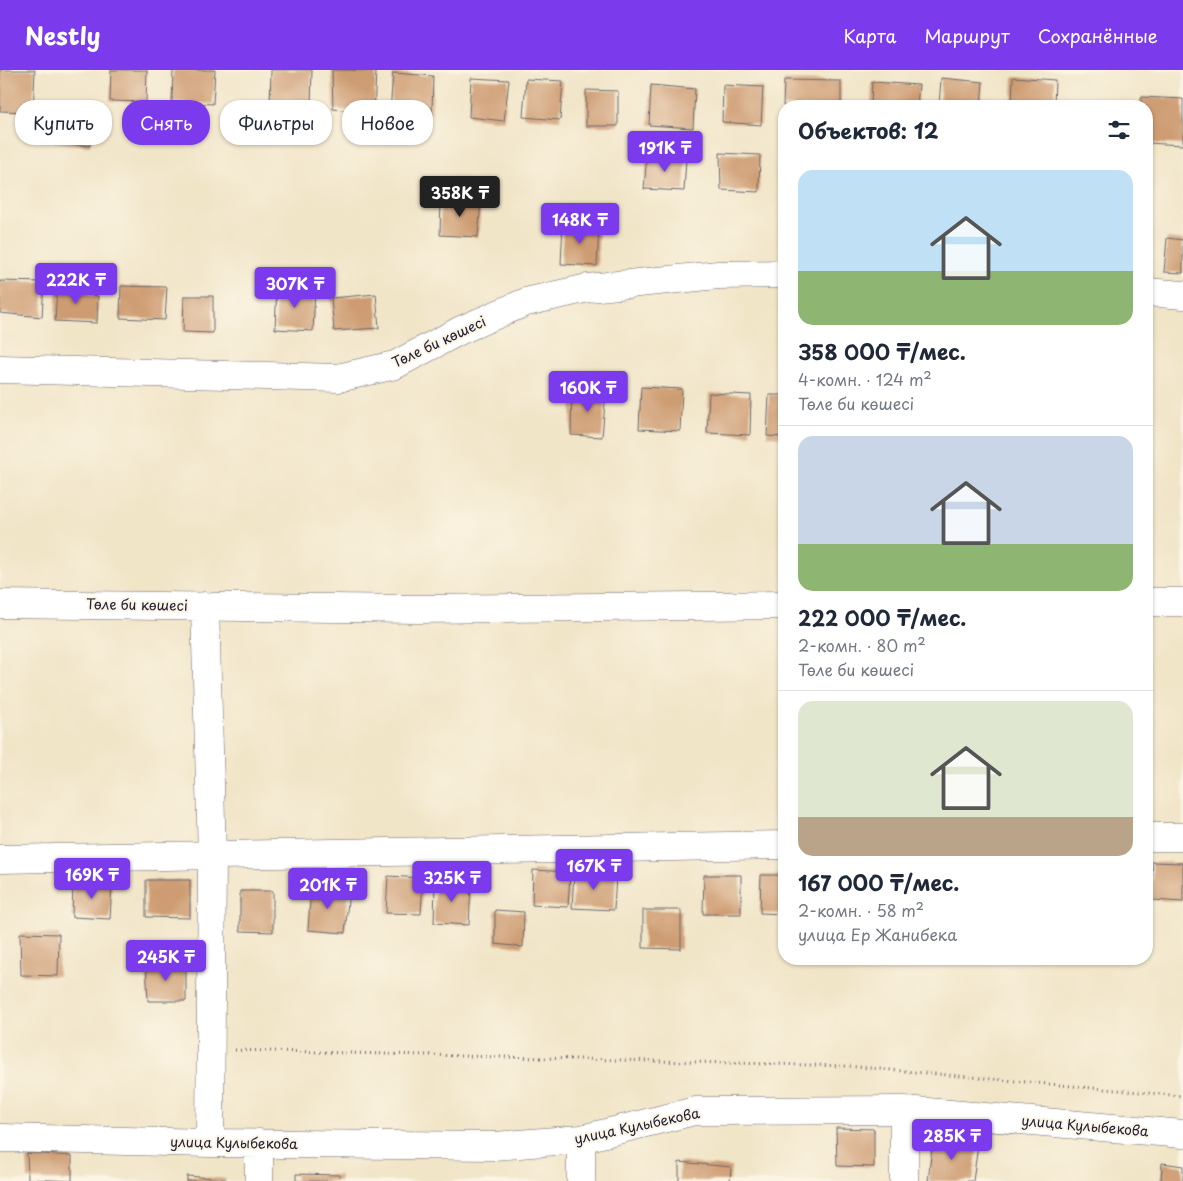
<!DOCTYPE html>
<html lang="ru">
<head>
<meta charset="utf-8">
<style>
	body { margin:0; font-family:"Playpen Sans",sans-serif; background:#f2f2f3; color:#1f2937; height:100vh; display:flex; flex-direction:column; font-size:19px; white-space:nowrap }
	* { box-sizing:border-box; margin:0 }
	p { font-size:16px; color:#747a83 }
	.icon { flex:none; width:28px; height:28px; fill:none; stroke:currentColor; stroke-width:2; stroke-linecap:round; stroke-linejoin:round }
	.map { position:relative; flex:1; overflow:hidden }
	.details { position:absolute; left:778px; top:30px; width:375px; height:865px; display:flex; flex-direction:column; background:#fff; border-radius:20px; box-shadow:0 1px 4px #0004 }
	.details>* { flex:none }
	.top-card { position:absolute; left:15px; top:30px; width:475px; height:45px; display:flex; gap:10px }
	.price { position:absolute; translate:-50% -42px; padding:0 11px; border-radius:5px; background:#7c3aed; color:#fff; font-size:16px; line-height:32px; filter:drop-shadow(0 1px 2px #0008) }
	.price::after { content:''; position:absolute; left:50%; top:30px; width:15px; height:11px; margin-left:-8px; background:inherit; clip-path:polygon(0 0,100% 0,50% 100%) }
	.price.current { background:#222; color:#fff }
	ul { padding:0; list-style:none }
	li { display:grid; align-content:center; gap:10px; height:265px; padding:0 20px }
	li+li { border-top:1px solid #e0e1e3 }
	li span { display:grid; place-items:center; height:155px; border-radius:15px; color:#555 }
	li>.icon { margin-inline-start:auto }
	span .icon { width:90px; height:90px; fill:#fffc; stroke-width:1 }
	li b { font-size:21px }
	h2 { display:flex; justify-content:space-between; align-items:center; height:60px; padding:0 20px; font-size:21px }
	.pill { padding:0 18px; border-radius:20px; background:#fff; box-shadow:0 1px 4px #0004; font-size:18px; line-height:45px }
	.pill.current { background:#7c3aed; color:#fff }
	header { display:flex; align-items:center; gap:30px; box-sizing:border-box; height:70px; padding:0 25px; background:#7c3aed; color:#fff }
	header strong { font-size:24px }
	nav { display:flex; gap:28px; margin-inline-start:auto; font-size:18px }
	.map>svg:first-child { display:block }
	.building { fill:#ce9c72 }
	.lines { fill:none; stroke-linecap:round; stroke-linejoin:round }
	.minor-casing { stroke:#6a666c; stroke-width:29 }
	.path { stroke:#6a666c; stroke-width:3; stroke-dasharray:1 4; stroke-linecap:butt }
	.minor { stroke:#fff; stroke-width:28 }
	.labels { text-anchor:middle; stroke-width:4; stroke-linejoin:round; paint-order:stroke }
	.street-label { font-size:14px; fill:#22223b; stroke:#fcf5e5 }
</style>
</head>
<body>
<header>
<strong>Nestly</strong>
<nav><a>Карта</a><a>Маршрут</a><a>Сохранённые</a></nav>
</header>
<div class="map">
<svg width="1183" height="1111" viewBox="0 0 1183 1111">
	<rect width="100%" height="100%" fill="#fcf5e5"/>
	<filter id="ink" filterUnits="userSpaceOnUse"><feTurbulence type="fractalNoise" baseFrequency=".02" numOctaves="2"/><feDisplacementMap in="SourceGraphic" scale="10" xChannelSelector="R" yChannelSelector="G"/><feConvolveMatrix kernelMatrix="1 2 1 2 8 2 1 2 1" color-interpolation-filters="sRGB"/></filter>
	<filter id="wash" filterUnits="userSpaceOnUse"><feTurbulence type="fractalNoise" baseFrequency=".0096" numOctaves="4" result="noise"/><feDisplacementMap in="SourceGraphic" scale="20" xChannelSelector="R" yChannelSelector="G"/><feGaussianBlur stdDeviation="1.12" result="paint"/><feColorMatrix in="noise" values="0 0 0 0 0 0 0 0 0 0 0 0 0 0 0 0 0 1.4 0 .05"/><feComposite in="paint" operator="in"/></filter>
	<g filter="url(#wash)">
		<rect width="100%" height="100%" fill="#f1e5c8"/>
		<g id="blocks">
			<!-- building -->
			<path class="building" d="M0,0H35L33,42L0,41Z
				M111,0H147L146,32L110,31Z
				M173,0H215L213,34L172,32Z
				M271,0H312L311,36H270Z
				M332,0L376,1L374,43L333,39Z
				M393,3L433,6L432,44L390,42Z
				M1013,7L1055,10L1054,36H1012Z
				M471,8L509,10L504,51L469,47Z
				M941,8L983,12L981,36H939Z
				M526,9L563,11L560,50L523,47Z
				M784,10L841,11V36H783Z
				M872,12L919,15L917,36H871Z
				M651,15L695,19L693,58L649,55Z
				M723,15L763,17L761,55L722,52Z
				M586,20L618,21V56H586Z
				M1141,27L1183,29V75L1146,73V36H1141Z
				M52,33L93,35L90,76L53,72Z
				M720,83L760,85L759,122L721,120Z
				M647,84L686,87L684,121L644,119Z
				M441,128L481,132L478,167L440,165Z
				M563,154L599,156L597,196L561,194Z
				M1167,168L1183,170V203L1164,202Z
				M0,211L44,212L42,247L0,243Z
				M57,215L88,217V225L98,226L97,253L55,251Z
				M121,216L167,217L165,250L120,248Z
				M277,217L315,219L313,261L275,259Z
				M376,224L379,258L334,261L331,228Z
				M184,226H213V263L183,262Z
				M641,317L682,319L680,361L639,359Z
				M572,318L606,322L602,367L571,365Z
				M709,323L751,325L750,365L707,363Z
				M769,325H784V367L767,366Z
				M1152,792L1183,793V832L1153,830Z
				M533,800L570,802L568,837L532,835Z
				M574,803L616,805L614,840L572,838Z
				M704,805H741V844H703Z
				M761,805H784V844L760,843Z
				M388,806L423,808L421,844L386,843Z
				M146,810H190V848L146,847Z
				M73,811L112,813L110,849L72,847Z
				M435,812L471,814L469,855L434,853Z
				M311,817L349,820L345,863L308,860Z
				M240,821H273V862L240,861Z
				M495,840L524,842L523,877L495,874Z
				M643,840H681V879L643,878Z
				M20,863L59,864L58,906L21,905Z
				M146,894H186V931H148Z
				M836,1058L874,1059V1097L837,1096Z
				M933,1069L978,1075L973,1111H928Z
				M27,1083L72,1086V1111L28,1109Z
				M679,1092L731,1097L730,1111H679Z
				M1162,1093L1183,1096V1111H1161Z
				M296,1104L340,1105L339,1111H296Z
				M187,1106L226,1109V1111H187Z"/>
		</g>
	</g>
	<g filter="url(#ink)">
		<use href="#blocks" fill-opacity="0" stroke="#6a666c" stroke-width="1"/>
		<g class="lines">
			<defs>
				<path id="minor" d="M1146,222L1183,225
					M0,299L338,308L395,295L461,260L526,232L588,218L718,205L784,204
					M1146,532H1183
					M0,534L417,539L784,535
					M205,536L212,786L210,1073
					M1146,767H1183
					M0,789L784,775
					M0,1068L210,1073L494,1076L581,1069L695,1041L904,1040L1183,1064
					M259,1111V1073
					M581,1111V1069
					M904,1111V1040"/>
			</defs>
			<!-- minor casing -->
			<use href="#minor" class="minor-casing"/>
			<!-- path -->
			<path class="path" d="M235,980L847,996L1183,1026"/>
			<!-- minor -->
			<use href="#minor" class="minor"/>
		</g>
	</g>
	<g class="labels">
		<!-- street labels -->
		<g class="street-label">
			<text transform="translate(439 272) rotate(-25)" y="5">Төле би көшесі</text>
			<text transform="translate(137 535) rotate(1)" y="5">Төле би көшесі</text>
			<text transform="translate(637 1056) rotate(-12)" y="5">улица Кулыбекова</text>
			<text transform="translate(1085 1056) rotate(5)" y="5">улица Кулыбекова</text>
			<text transform="translate(234 1073) rotate(1)" y="5">улица Кулыбекова</text>
		</g>
	</g>
</svg>
<b class="price" style="left:665px;top:103px">191K ₸</b>
<b class="price current" style="left:460px;top:148px">358K ₸</b>
<b class="price" style="left:580px;top:175px">148K ₸</b>
<b class="price" style="left:76px;top:235px">222K ₸</b>
<b class="price" style="left:295px;top:239px">307K ₸</b>
<b class="price" style="left:588px;top:343px">160K ₸</b>
<b class="price" style="left:594px;top:821px">167K ₸</b>
<b class="price" style="left:92px;top:830px">169K ₸</b>
<b class="price" style="left:452px;top:833px">325K ₸</b>
<b class="price" style="left:328px;top:840px">201K ₸</b>
<b class="price" style="left:166px;top:912px">245K ₸</b>
<b class="price" style="left:952px;top:1091px">285K ₸</b>
<div class="top-card">
<a class="pill">Купить</a>
<a class="pill current">Снять</a>
<a class="pill">Фильтры</a>
<a class="pill">Новое</a>
</div>
<section class="details">
<h2>Объектов: 12<svg class="icon" aria-label="filters" viewBox="0 0 24 24"><path d="M4 7h16M4 17h16"/><circle cx="9" cy="7" r="2"/><circle cx="15" cy="17" r="2"/></svg></h2>
<ul>
<li><span style="background:linear-gradient(#bfe0f5 65%,#8fb573 0)"><svg class="icon" aria-label="home" viewBox="0 0 24 24"><path d="M3 11l9-7 9 7M6 9v11h12V9"/></svg></span><div><b>358 000 ₸/мес.</b><p>4-комн. · 124 m²</p><p>Төле би көшесі</p></div></li>
<li><span style="background:linear-gradient(#c9d6e8 70%,#8fb573 0)"><svg class="icon" aria-label="home" viewBox="0 0 24 24"><path d="M3 11l9-7 9 7M6 9v11h12V9"/></svg></span><div><b>222 000 ₸/мес.</b><p>2-комн. · 80 m²</p><p>Төле би көшесі</p></div></li>
<li><span style="background:linear-gradient(#dfe7d0 75%,#b9a48a 0)"><svg class="icon" aria-label="home" viewBox="0 0 24 24"><path d="M3 11l9-7 9 7M6 9v11h12V9"/></svg></span><div><b>167 000 ₸/мес.</b><p>2-комн. · 58 m²</p><p>улица Ер Жанибека</p></div></li>
</ul>
</section>
</div>
</body>
</html>
